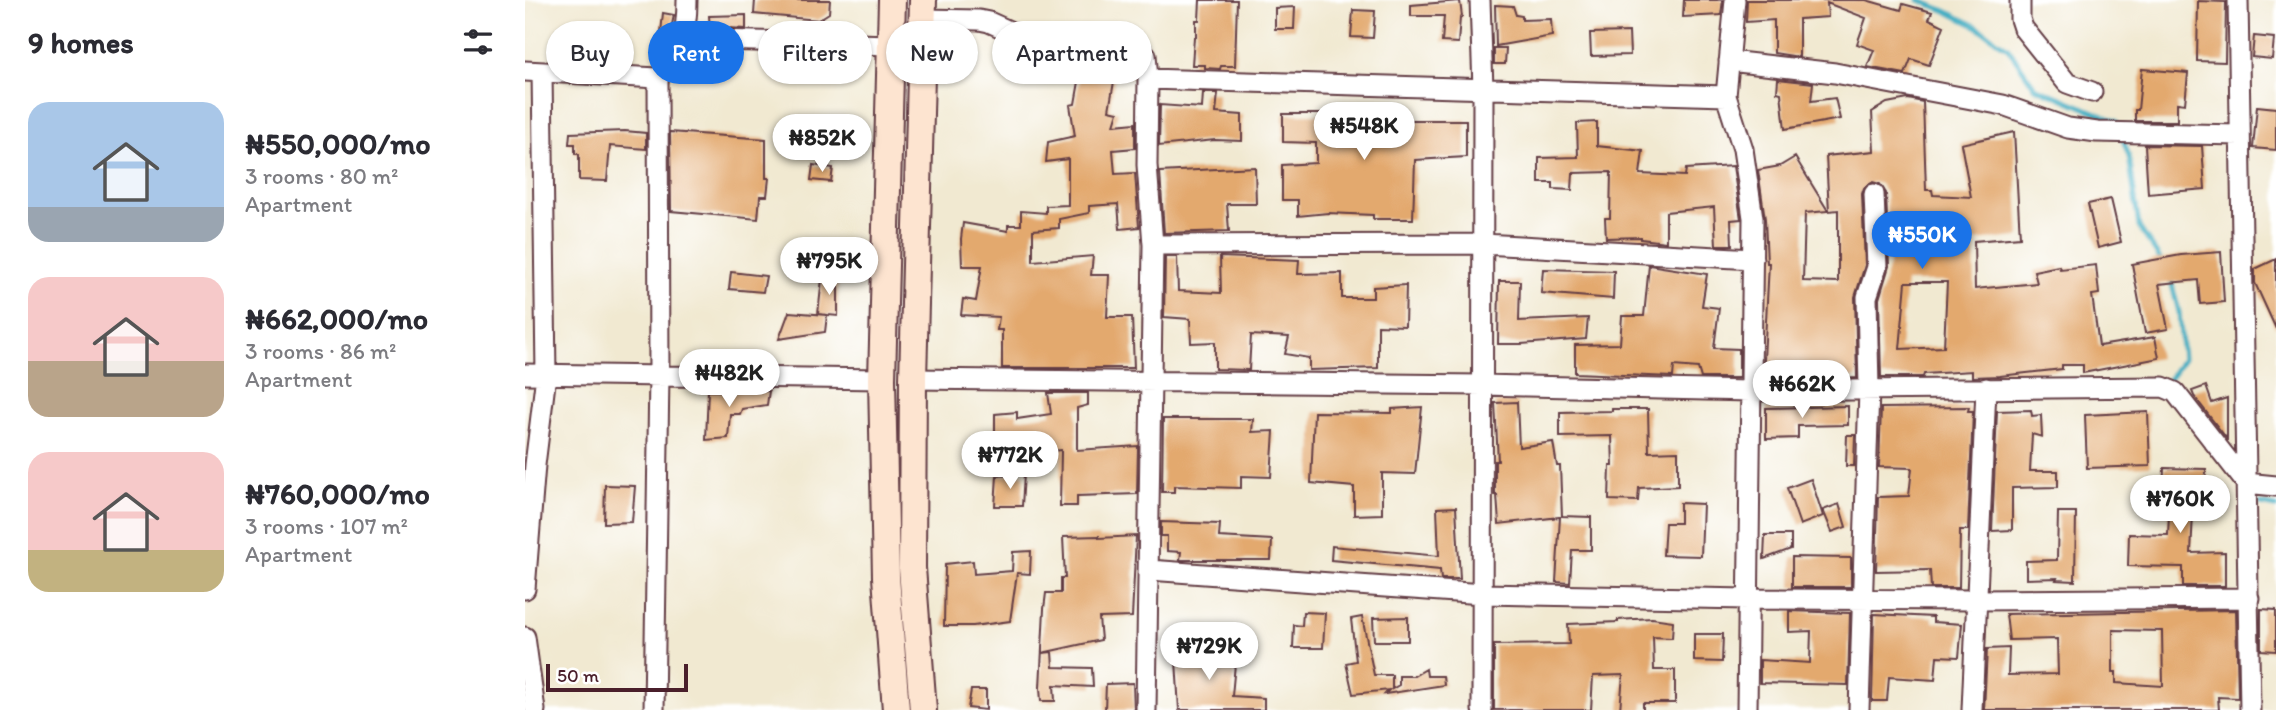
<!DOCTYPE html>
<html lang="en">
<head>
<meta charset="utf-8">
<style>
	body { margin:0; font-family:Itim,sans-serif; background:#f2f2f3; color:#2b2b33; height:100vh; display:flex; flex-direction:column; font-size:26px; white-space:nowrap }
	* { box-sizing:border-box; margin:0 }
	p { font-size:23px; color:#7c7c81 }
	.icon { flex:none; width:38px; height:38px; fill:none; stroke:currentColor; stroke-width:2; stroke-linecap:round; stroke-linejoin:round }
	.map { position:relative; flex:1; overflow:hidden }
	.side { display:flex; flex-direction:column; background:#fff; width:525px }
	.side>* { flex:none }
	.banner { position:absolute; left:21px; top:21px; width:665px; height:63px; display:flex; gap:14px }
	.scale { position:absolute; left:21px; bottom:18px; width:142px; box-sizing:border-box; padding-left:7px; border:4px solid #4a1f2b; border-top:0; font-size:19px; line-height:24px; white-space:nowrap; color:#4a1f2b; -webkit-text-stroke:5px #fff; paint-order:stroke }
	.price { position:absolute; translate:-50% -60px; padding:0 16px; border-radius:24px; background:#fff; color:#222; font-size:23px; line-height:46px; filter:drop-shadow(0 2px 4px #0008) }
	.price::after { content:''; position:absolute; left:50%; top:42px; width:21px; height:16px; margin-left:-10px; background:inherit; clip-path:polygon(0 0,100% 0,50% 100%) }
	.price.selected { background:#1a73e8; color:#fff }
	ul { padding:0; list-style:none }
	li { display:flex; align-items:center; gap:21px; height:175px; padding:0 28px }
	li span { display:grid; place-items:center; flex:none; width:196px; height:140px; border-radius:21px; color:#555 }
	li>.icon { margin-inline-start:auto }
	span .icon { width:84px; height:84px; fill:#fffc; stroke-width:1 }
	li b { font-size:30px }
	h2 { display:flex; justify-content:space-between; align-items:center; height:84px; padding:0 28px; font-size:30px }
	.chip { padding:0 24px; border-radius:32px; background:#fff; box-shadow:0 2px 5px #0004; font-size:24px; line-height:63px }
	.chip.selected { background:#1a73e8; color:#fff }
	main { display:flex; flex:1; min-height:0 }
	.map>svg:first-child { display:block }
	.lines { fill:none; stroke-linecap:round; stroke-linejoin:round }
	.stream { stroke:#45afc3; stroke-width:5 }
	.building { fill:#e3a96e; fill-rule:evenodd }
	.street-casing { stroke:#633d44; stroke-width:23 }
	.secondary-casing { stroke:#633d44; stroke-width:30 }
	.street { stroke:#fff; stroke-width:19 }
	.secondary { stroke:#fde4d0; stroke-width:26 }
</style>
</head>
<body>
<main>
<section class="side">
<h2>9 homes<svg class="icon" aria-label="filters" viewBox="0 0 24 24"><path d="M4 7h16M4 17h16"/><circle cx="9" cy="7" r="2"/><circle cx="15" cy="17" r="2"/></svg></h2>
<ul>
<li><span style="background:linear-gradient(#a9c7e8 75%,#9aa5b1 0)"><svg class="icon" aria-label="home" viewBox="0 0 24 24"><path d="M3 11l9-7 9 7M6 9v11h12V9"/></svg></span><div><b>₦550,000/mo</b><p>3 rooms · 80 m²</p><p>Apartment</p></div></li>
<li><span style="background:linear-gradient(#f6c9c9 60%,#b9a48a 0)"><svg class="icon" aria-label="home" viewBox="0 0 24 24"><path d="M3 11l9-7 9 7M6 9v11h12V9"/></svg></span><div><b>₦662,000/mo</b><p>3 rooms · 86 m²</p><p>Apartment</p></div></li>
<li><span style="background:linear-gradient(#f6c9c9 70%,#c2b280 0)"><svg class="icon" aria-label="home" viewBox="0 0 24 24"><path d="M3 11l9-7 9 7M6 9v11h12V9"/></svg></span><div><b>₦760,000/mo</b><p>3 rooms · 107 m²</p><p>Apartment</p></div></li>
</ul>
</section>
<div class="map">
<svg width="1751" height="710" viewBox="0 0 1751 710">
	<rect width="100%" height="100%" fill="#fff"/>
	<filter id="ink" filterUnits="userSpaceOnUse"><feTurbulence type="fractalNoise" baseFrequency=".0143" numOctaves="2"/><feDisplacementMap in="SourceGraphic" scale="14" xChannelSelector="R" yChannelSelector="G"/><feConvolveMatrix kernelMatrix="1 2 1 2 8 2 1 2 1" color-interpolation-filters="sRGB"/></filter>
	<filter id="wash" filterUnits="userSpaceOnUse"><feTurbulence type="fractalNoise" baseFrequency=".00686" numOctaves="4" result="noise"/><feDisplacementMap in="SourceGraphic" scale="28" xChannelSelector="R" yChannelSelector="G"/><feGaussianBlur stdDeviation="1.57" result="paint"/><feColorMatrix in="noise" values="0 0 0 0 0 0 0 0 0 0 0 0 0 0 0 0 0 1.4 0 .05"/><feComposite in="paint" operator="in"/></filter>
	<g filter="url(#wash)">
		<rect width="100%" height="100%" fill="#f1e9d1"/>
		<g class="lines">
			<!-- stream -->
			<path class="stream" d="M1394,0L1421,11L1451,26L1483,48L1510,87L1591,121L1594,128
				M1597,137L1604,156L1614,227L1639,265
				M1644,379L1658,359L1654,312L1645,277
				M1736,504L1751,507"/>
		</g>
		<g id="blocks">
			<!-- building -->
			<path class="building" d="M230,0H305L304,13L293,20L229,14Z
				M675,0H712L710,66H696L695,69L680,68V65H667L669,37H671V20H674Z
				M1159,0H1198L1196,15L1158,17Z
				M1222,0H1341L1376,10L1378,4L1407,12L1404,19L1419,26L1404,65L1386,59L1380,74L1342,67L1349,50L1332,44L1341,18L1302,3L1303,17L1274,19V57L1249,53V20L1221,22Z
				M935,1L937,17L935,18L933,43L917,42L919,16H886V5Z
				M1673,1L1701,2L1700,62L1672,61Z
				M970,5L988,6L991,15L997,16V20L1026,19L1027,36L971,46Z
				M770,7L769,29H750V8Z
				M828,10L850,11L848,38L826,37Z
				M138,13L149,15L143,44L135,43Z
				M221,15V29L185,27L184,16Z
				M1104,32L1105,55L1066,56L1065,33Z
				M1729,36L1749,38L1747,59L1727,57Z
				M45,40L89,44L88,63L43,61Z
				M969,48H981L980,64H969Z
				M559,54L609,60V78L590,76L584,110L593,112L589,125L610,123V148L588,150L590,174L610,173L614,227L595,229L593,204L564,206V213L534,219V228L508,230V261L568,256L566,275H584L582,317H607L609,368H477V330H472L474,317L436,315L438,299L451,301L457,266H437L436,239L438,223L483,231V225H496V211L521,213V206L543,205V159L521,162L523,142L550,136L545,105L550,104Z
				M1617,69L1663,73L1660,104L1652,103V121H1610V110H1613Z
				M1253,79L1288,83L1286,101L1310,98L1315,119L1260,129L1256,93L1252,92Z
				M678,93H693L691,113L717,115V141L690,140L634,146L635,105L677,108Z
				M1383,99L1398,102L1401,190H1407L1408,195L1446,197L1436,144L1489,132L1495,237L1449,241L1450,289L1512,283L1509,271L1534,266L1535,269L1571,265L1574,294L1567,295L1574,346L1630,337L1634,358L1558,373V365H1537V369L1475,376L1447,377V371L1399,374L1398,377H1356L1354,299L1364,266L1361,193L1355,184L1348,182L1339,188L1337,194L1340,265L1330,297L1332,378L1238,379L1244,263H1242L1240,219L1233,170L1255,166L1270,157L1303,211L1280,213L1278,281L1313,282V210L1304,211L1301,156L1349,151L1347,112L1362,103ZM1384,223H1415L1416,253L1383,254ZM1381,282H1422L1419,347L1375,349Z
				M1732,106L1751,108V150L1728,148Z
				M824,113H842V120H941V157L890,160L888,219H848V215L803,213L773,216V200H757V165L791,163V143L758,142V114H798L823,120Z
				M1072,122V146L1118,151L1115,174L1160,176L1161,169L1208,166L1216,219L1206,220L1207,245H1191L1189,207L1141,212V242L1116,239V237L1081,238L1080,218H1085L1086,172L1048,173L1047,190L1028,189V183H1014V158L1053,157L1052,123Z
				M100,131L121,133V149L85,146L82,181L54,180V154H50V144H44L45,133Z
				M145,132L241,139V178H244L242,196H235L233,219L146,211Z
				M1620,145L1677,146L1680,189L1623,194Z
				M288,165L308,168L306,182L286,180Z
				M730,167L731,204H702L704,231L639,233L635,172Z
				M1586,199L1596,242L1573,248L1563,204Z
				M1696,252L1699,302L1675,304L1673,280L1634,284L1643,329L1620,333L1607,264L1656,255Z
				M640,257H652L653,291L696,293L695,257L774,260L773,274L817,273V298H848V287L881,285L880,326L853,325V368L784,370V358L760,354L764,337L726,335L724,370L690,369V342L666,343L665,319L639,317Z
				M1751,259V329L1730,283V269Z
				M1124,265L1182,274L1177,306L1194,308L1189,348L1214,349V378H1176L1173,368L1149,366L1148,377L1050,373V345L1095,344L1097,316H1119Z
				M1018,269L1089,271L1088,299L1016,293Z
				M206,272L241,276L238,292L204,289Z
				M313,276V316L293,314L297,279Z
				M974,281H995L994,321L1063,318L1061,339L996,344H973Z
				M264,312L302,315L300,332L254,339Z
				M1681,386L1687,403L1702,398V439L1669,396L1667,391Z
				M183,391H244L242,405L217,409L215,414H205L203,438L181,440Z
				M523,393H563V405L552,408V450L613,446L612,494L552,496V506H535L536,450L498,454V437L470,438V414L492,412V419L526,414Z
				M992,402L994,447L1028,442L1032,466H1035L1037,516L1066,517V550H1047L1045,583L1031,582L1035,517L974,524L972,495H970V461H973L970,403Z
				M1323,406V425L1273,426V438L1241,439V408Z
				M897,407L890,474L857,473V514L829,515V487L786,483L789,412L867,413V409Z
				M1444,407L1443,411H1448L1443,530H1435L1434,588H1406L1405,570L1351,571L1353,497L1384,496L1387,468L1354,467L1356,408Z
				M1087,409H1123L1124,452L1153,451V486L1114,488L1113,501L1084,500L1085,466H1088L1087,436L1035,437V412L1087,411Z
				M1506,410L1507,416L1516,415L1517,437L1507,434L1505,471H1533V487L1487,488V530L1467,531L1472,411Z
				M1623,412L1625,466L1562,468L1560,415Z
				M638,419H728L727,432L749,431L746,477L716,476V488L649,486V492H637Z
				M1322,435H1330L1329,466H1321Z
				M1639,468L1681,469L1680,495L1669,494L1666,553L1700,552V586H1658V567L1603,566L1604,534L1643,535L1645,494H1638Z
				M499,474L497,506H470L472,476Z
				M1286,479L1298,516L1275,525L1262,488Z
				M80,485L110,486L107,522L79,523Z
				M1155,503L1178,504L1176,556L1138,555L1140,523H1155Z
				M1314,504L1321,527L1307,532L1298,510Z
				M931,507L935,579H916L915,570L806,560L807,546L914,556L912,508Z
				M1533,512H1551L1550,581L1531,580L1532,578L1501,579V561L1532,560Z
				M636,522L695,524L694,537L747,540L746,560H655L656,552L642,551V536H636Z
				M1240,535H1266V549L1239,559Z
				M574,536V538L611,536L607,617L574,618L576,640L517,653L527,652L528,667L567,668L568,687L529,685L530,701H516L515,688L519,609L521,593H536V578H540L538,537Z
				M506,551L505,574L492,573L485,621L448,626H419L420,564L448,561L449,574L487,571L488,552Z
				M1267,557L1326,558V587H1267Z
				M1736,609L1751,610V651L1736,650Z
				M1711,610L1713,698L1693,697L1694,710H1459L1462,649L1484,648L1483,675L1533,674L1532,639L1484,640L1481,614ZM1588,630L1637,631L1638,686L1591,683V672H1588Z
				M1264,611L1325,613L1323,685L1235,683V660L1285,663L1286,631L1264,632Z
				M778,612L800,613L798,648H768L769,625L777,626Z
				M1349,614L1408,617V622L1437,624L1434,657L1412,656L1410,680L1364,677L1362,701H1347Z
				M837,617L849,675H867V689L874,685V676H889L901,669L902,676H918L919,685L860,694L864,690L828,694L821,663L831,661L826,619Z
				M883,617V641H849L848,618Z
				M1127,618L1148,621L1147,638L1128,637L1129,670H1150V703H1118V710H1095L1098,675L1068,676L1066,710H969V645L1044,644L1043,624L1093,622V620Z
				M669,627H683V662L710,664L707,696L739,698V710H654L651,660L669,659Z
				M1169,634H1198L1197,662L1169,661Z
				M608,683L609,710H580L581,684Z
				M446,690H461V710L443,708Z"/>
		</g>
	</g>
	<g filter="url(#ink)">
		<use href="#blocks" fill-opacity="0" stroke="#633d44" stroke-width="2"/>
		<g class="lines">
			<defs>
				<path id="street" d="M955,0L958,89L957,710
					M1210,0L1201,96L1218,149L1228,218L1222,710
					M1495,0V19L1498,28L1542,83L1567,92
					M1713,0L1725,710
					M398,19L454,20L464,22L495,36L603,46L614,48L621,55L623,79L622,165L628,245L621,710
					M159,39L366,45
					M1204,61L1310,73L1399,90L1478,105L1543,128L1572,132L1714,135
					M0,71L133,78
					M623,79L1201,96
					M628,245L958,244L1228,259
					M0,374L357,379
					M388,379L958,385L1225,391L1638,387L1650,392L1721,483L1751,486
					M624,570L958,594L1222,599L1453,600L1724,598
					M0,589L10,465L21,375L17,72
					M0,637L10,710
					M129,710L134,375L133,78C157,56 162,31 162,0
					M1334,710L1344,389L1342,297L1352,267L1349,194
					M1447,710L1461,388"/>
				<path id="secondary" d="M367,0L357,379L361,577L371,710
					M398,710L387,568L388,379L398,0"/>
			</defs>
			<!-- street casing -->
			<use href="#street" class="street-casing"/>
			<!-- secondary casing -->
			<use href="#secondary" class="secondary-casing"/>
			<!-- street -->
			<use href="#street" class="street"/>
			<!-- secondary -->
			<use href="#secondary" class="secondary"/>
		</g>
	</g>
</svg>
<div class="scale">50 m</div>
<b class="price" style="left:839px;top:162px">₦548K</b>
<b class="price" style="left:297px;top:174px">₦852K</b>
<b class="price selected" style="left:1397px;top:271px">₦550K</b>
<b class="price" style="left:304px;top:297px">₦795K</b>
<b class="price" style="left:204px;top:409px">₦482K</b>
<b class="price" style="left:1277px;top:420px">₦662K</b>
<b class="price" style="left:485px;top:491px">₦772K</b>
<b class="price" style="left:1655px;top:535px">₦760K</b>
<b class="price" style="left:684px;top:682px">₦729K</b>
<div class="banner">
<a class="chip">Buy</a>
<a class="chip selected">Rent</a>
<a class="chip">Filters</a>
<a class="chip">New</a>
<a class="chip">Apartment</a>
</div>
</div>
</main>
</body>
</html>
